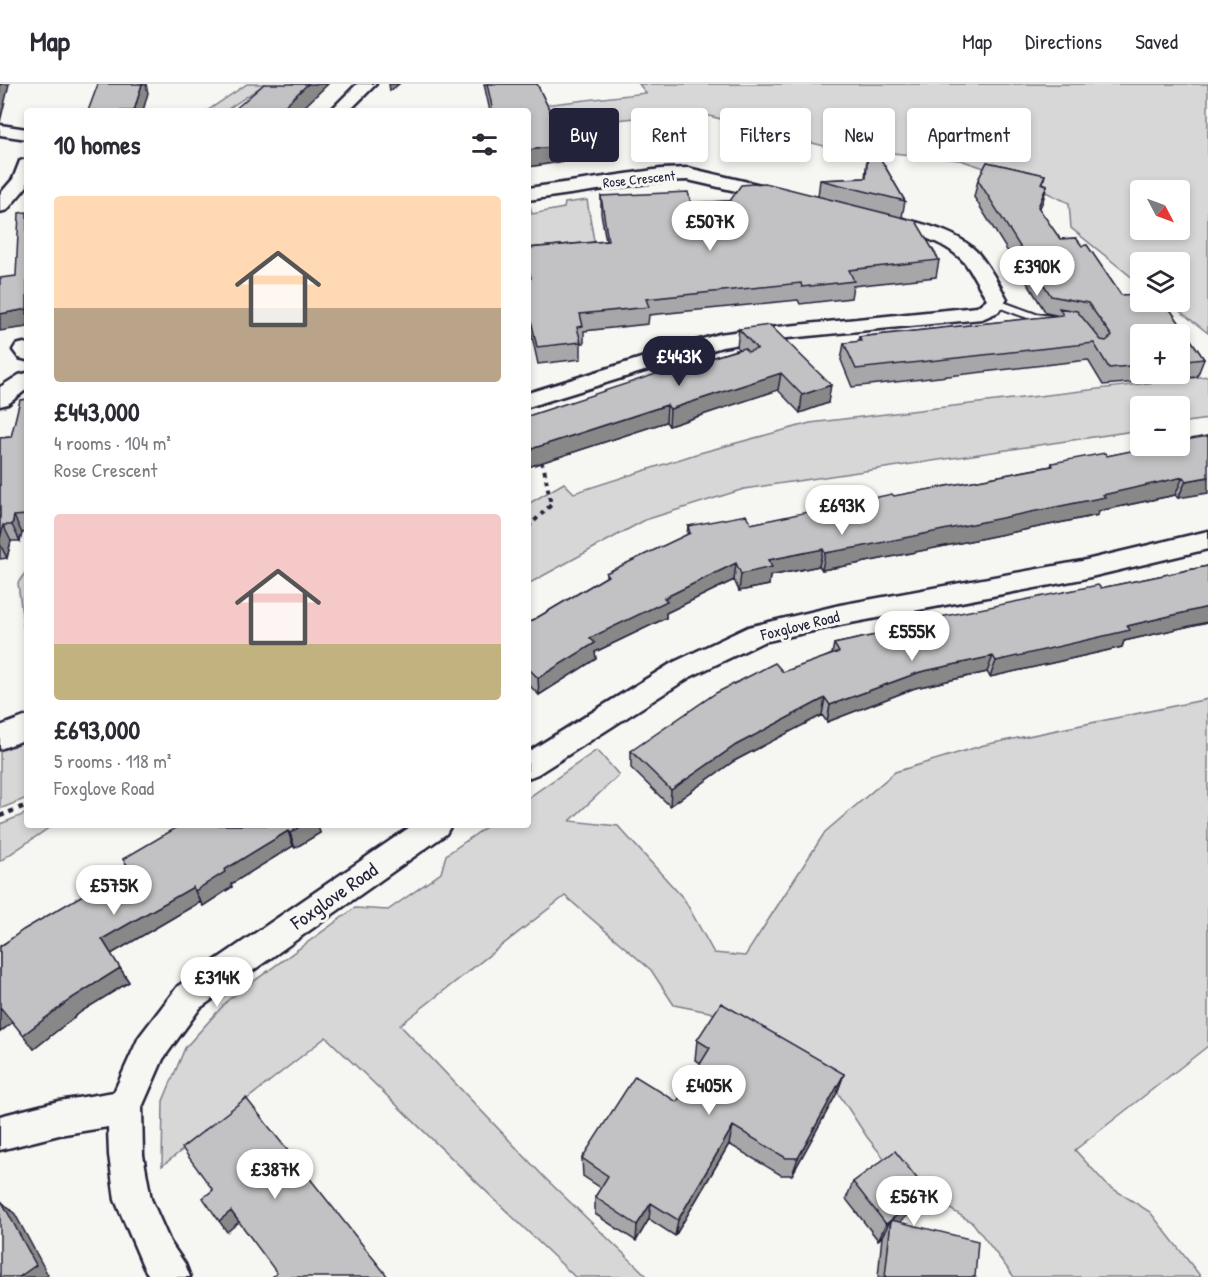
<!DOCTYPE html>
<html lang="en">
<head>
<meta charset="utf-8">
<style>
	body { margin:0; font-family:"Patrick Hand",sans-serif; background:#f2f2f3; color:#2b2b33; height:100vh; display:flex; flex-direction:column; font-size:22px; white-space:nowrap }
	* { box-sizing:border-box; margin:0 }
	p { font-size:20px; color:#7c7c81 }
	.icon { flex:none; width:33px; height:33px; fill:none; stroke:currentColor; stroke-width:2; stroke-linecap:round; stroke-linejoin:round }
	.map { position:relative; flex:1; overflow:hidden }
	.side { position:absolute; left:24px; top:24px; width:507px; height:720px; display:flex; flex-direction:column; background:#fff; border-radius:6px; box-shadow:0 3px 9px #0003 }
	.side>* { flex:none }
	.hud { position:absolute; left:549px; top:24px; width:568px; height:54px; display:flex; gap:12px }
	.needle { width:39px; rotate:131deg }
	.buttons { position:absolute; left:1130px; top:96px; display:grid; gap:12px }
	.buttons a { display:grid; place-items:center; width:60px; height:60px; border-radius:6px; background:#fff; box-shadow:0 3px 9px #0003; font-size:30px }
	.price { position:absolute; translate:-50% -51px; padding:0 14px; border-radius:21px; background:#fff; color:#222; font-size:20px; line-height:39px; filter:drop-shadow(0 2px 3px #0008) }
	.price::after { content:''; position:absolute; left:50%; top:36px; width:18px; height:14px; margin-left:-9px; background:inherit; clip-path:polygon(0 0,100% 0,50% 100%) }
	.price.selected { background:#22223b; color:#fff }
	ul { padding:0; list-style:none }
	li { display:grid; align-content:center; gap:12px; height:318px; padding:0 30px }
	li span { display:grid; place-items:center; height:186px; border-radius:6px; color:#555 }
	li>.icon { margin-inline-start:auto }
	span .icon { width:108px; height:108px; fill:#fffc; stroke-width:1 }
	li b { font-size:26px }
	h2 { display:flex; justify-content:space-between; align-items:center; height:72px; padding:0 30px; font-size:26px }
	.pill { padding:0 21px; border-radius:6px; background:#fff; box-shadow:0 3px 9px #0003; font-size:21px; line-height:54px }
	.pill.selected { background:#22223b; color:#fff }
	header { display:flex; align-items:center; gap:36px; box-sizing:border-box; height:84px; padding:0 30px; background:#fff; border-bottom:2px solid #e1e1e2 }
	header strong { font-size:28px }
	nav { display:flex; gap:33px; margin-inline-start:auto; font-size:21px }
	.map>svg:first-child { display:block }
	.green { fill:#d7d7d7; stroke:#7c7c89; stroke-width:1.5; fill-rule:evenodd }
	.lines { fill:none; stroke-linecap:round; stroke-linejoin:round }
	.lane-casing { stroke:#22223b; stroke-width:4 }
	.street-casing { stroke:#22223b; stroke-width:5 }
	.path-far1 { stroke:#22223b; stroke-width:4; stroke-dasharray:4.5 4.5; stroke-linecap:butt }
	.path { stroke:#22223b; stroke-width:4.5; stroke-dasharray:5 5; stroke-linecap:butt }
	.lane { fill:#f6f6f2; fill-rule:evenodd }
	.street { fill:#f6f6f2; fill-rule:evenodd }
	.wall { fill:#a7a7a9; stroke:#22223b; stroke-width:1.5; fill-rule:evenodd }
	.shaded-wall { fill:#888889; stroke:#22223b; stroke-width:1.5 }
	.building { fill:#c2c2c4; stroke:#22223b; stroke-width:1.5 }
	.labels { text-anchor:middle; stroke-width:6; stroke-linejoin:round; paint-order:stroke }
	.far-street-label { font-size:14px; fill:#22223b; stroke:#f6f6f2 }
	.street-label { font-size:16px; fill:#22223b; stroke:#f6f6f2 }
	.near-street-label { font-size:20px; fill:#22223b; stroke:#f6f6f2 }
</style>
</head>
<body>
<header>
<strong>Map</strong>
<nav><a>Map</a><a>Directions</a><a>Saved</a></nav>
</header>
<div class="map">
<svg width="1208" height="1193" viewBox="0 0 1208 1193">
	<rect width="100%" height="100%" fill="#f6f6f2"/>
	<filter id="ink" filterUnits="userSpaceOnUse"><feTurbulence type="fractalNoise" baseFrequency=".0167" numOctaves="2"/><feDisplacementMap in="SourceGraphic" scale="12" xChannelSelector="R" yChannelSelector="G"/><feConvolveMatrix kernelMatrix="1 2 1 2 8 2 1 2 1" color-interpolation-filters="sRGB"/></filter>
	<g filter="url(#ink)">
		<!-- green -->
		<path class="green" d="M247,0H265L225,27H207Z
			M639,0H1208V249L1168,218H1179V178H1140V200L1071,144L1069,119L1018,95L960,76L824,62L694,28L528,45V27H493L646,9ZM1140,106H1179V146H1140Z
			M587,116L597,174L528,171V122H530L532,130L564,124L565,119Z
			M1208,292V335L1179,339V322H1140V346L744,405L645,436L528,500V420L564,399L574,409L696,370L810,339Z
			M27,486V571L18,499Z
			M1208,615V962L1075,1066L1107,1101L1150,1128L1201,1193H1014L973,1139L900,1094L867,1053L831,998L746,943L709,928L674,921L651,886L565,812L400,941L545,1094L648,1193H575L326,953L162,1082L163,1017L185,964L228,916L355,824L388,826L441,789L446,771L489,741H528V714L597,666L619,691L570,737L618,742L684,815L714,869L745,872L825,748L895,688L984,661Z
			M27,651V714L0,725V661Z
			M27,729V741H53L0,777V740Z"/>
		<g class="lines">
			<defs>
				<path id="lane" d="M995,215L1036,230L1058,233L1063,236C1049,246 1007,226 991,220L990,218Z"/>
				<path id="street" d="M357,0H376L349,27H330Z
					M0,41L27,45V55L0,51Z
					M27,75V102L7,126L0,128V110L13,95L20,77Z
					M688,84L782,106L784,110L782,114L775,116L688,96L661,97L528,116V104L661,85Z
					M888,131C918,139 955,145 977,168C989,182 998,199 1007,215L998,228L982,235L757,257L722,263L528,323V309L719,250L757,245L977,223L987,215C979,203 973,190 965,179C944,155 910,149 881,141L878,137L881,133Z
					M24,259L27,260V276L19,274L13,266L16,261Z
					M27,289V305L8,320L0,322V303L19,291Z
					M1208,447V465L1082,495L840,541L763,558L690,593L538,690L528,694V668L672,579L748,543L840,521L1082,477Z
					M27,632V655L0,665V642Z
					M413,741H451L446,750L200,924L163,975L142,1023L143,1071L151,1115L170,1158L185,1180L190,1193H150L144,1184L115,1116L109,1071L108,1043L59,1051L0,1066V1032L59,1017L114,1008L139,953L178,902Z"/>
			</defs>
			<!-- lane casing -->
			<use href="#lane" class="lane-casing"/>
			<!-- street casing -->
			<use href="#street" class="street-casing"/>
			<!-- path-far1 -->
			<path class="path-far1" d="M528,443L551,421L544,384L540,377"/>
			<!-- path -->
			<path class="path" d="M0,732L27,721"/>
			<!-- lane -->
			<use href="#lane" class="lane"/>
			<!-- street -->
			<use href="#street" class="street"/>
		</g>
		<!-- wall -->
		<path class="wall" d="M484,0H537L566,61V77L528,27H490Z
			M869,55L905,117L902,133L939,176L936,193L853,202L851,214L800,220L798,216L649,231L648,240L584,247V259H581V275L538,280L528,234V164L606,157L601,129V112L691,119L818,112L820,96L865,94Z
			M987,78L1045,91L1043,99L1047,101L1039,125L1060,155L1076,154L1082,162L1087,161L1121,211L1140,210V218H1165L1204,275L1197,293L1103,301L1088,276L852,303L841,276L844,259L858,258L859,253L1056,232V231L1046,229L974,113L978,96ZM1140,250H1179V290H1140Z
			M739,245L828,319L800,329L778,306L669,342L666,338L528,383V332L739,265L737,263Z
			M27,315V448L22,449L20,457H11L7,474L0,475V354L11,353Z
			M1208,352L1178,414L1175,411L1099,427L1098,431L856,480L822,486L819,482L770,492L769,501L739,507L734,496L666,529V534L595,568L596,575L539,611L528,600V539L606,493V489L687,451L688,442L751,440L1051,382L1052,379L1107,372Z
			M1208,482V538L1124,557L1122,563L990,593L987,588L915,604L827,638L822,631L734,677L670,722L631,684V667L832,570L834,560L905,545L906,540L1101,504Z
			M195,741H320L318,742L320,749L295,764L293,762L231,800L232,803L203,822L200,818L111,870L129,898L82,927L34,965L13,938L0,948V862L128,784L123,775Z
			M697,956L844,990L837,1009L792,1091H781L729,1060L675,1152L649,1135L636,1157L595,1130V1113L601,1104L583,1092L582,1074L677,1018L701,979L695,976Z
			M853,1098L927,1107L918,1123L900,1138L975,1193H878L882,1152L878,1156L846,1115Z"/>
		<!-- shaded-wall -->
		<path class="shaded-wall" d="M0,0H9L0,38Z
			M142,0H146L148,9L143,27H134Z
			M308,0H328L300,27H269Z
			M389,0H399L390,7Z
			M566,61V77L528,83V66Z
			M1047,101L1043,117L1033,139L1038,123Z
			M27,225V243L0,247V230Z
			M781,289L778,306L669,342L670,325Z
			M831,301L828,319L800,329L802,311Z
			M667,321L666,338L528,383V366Z
			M1183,393L1175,411L1099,427L1098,431L856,480L822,486L825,469Z
			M1208,393V409L1178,414L1186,397Z
			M14,432L22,449L20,457L12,441Z
			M3,441L11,457L7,474L0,460V455Z
			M823,465L819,482L770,492L769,501L739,507L741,490L768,476Z
			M736,479L734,496L666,529V534L595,568L596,575L539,611L538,594L590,554L664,514Z
			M1208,523V538L1124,557L1122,563L990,593L996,577L1127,542Z
			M993,572L987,588L915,604L827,638L830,621L920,588Z
			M825,614L822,631L734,677L670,722L671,706L736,661Z
			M302,741H320L318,742L320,749L295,764L290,749Z
			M288,747L293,762L231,800L232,803L203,822L195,807L224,786Z
			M193,803L200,818L111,870L102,855Z
			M120,884L129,898L82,927L34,965L23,951L72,914Z
			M1,924L13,938L0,948V925Z
			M844,990L837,1009L792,1091L798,1074Z
			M733,1042L729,1060L675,1152L678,1136Z
			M927,1107L918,1123L890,1146L891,1136Z
			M2,1118L15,1130L48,1191L45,1193H19Z
			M651,1119L649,1135L636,1157L637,1141Z
			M231,1127L239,1138L227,1148L219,1137Z
			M891,1136L882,1152L878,1156L886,1140Z"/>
		<!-- building -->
		<path class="building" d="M98,0H142L134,27H88Z
			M264,0H308L281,25L269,27H233Z
			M487,0H537L566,61L528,66V27H493Z
			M869,55L905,117L820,96L866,94Z
			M987,78L1045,91L1041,99L1047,101L1038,123L1060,155L1076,154L1082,162L1087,161L1121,211L1140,210V218H1165L1204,275L1179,278V250H1140V281L1109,284L1094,259L856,285L844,259L861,257L859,253L1063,231L1059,224L1077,227L1101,256L1106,257L1112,252L1088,219L1051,212L978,96Z
			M765,99L916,137L939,176L849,186L854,197L802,203L801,199L646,215L649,223L580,230L583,242L577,243L581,258L537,263L528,222V194H531L528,182V164L608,157L601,112L688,108L691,119L730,117L741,101Z
			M27,128V225L0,230V194L16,192L19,129Z
			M770,241L831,301L802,311L781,289L670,325L667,321L528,366V332L683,281L684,282L744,264L748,268L757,265L739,245Z
			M27,315V431L14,432L12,441H3L0,455V354L11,353L20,316Z
			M1208,352V393L1186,397L1183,393L1103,411L1105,413L860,463L825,469L823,465L768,476L772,483L741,490L736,479L664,514L667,517L590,554L595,559L538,594L528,584V539L608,492L606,489L690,449L688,442L746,431L751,440L892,410L894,412L1053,382L1052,379L1105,369L1107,372L1155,362H1179V357Z
			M1208,482V523L1127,542L1130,546L996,577L993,572L920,588L830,621L825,614L736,661L671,706L631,667L716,609L775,579L783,588L839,568L834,560L908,544L906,540L1098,501L1101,504Z
			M181,741H192L193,742L195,741H302L290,749L288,747L224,786L225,788L195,807L193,803L102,855L120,884L72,914L23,951L1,924L0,925V863L23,846L129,784L123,775Z
			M721,919L844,990L798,1074H786L733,1042L678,1136L651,1119L637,1141L595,1113L608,1092L582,1074L635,992L677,1018L710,964L697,956Z
			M246,1014L388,1193H272L277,1189L231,1127L219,1137L203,1114L213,1106L182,1064Z
			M895,1067L927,1107L891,1136L978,1157L975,1193H885L891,1136L886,1140L853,1098Z
			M2,1118L36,1181L19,1193H0V1120Z"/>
	</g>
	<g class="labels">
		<!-- far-street labels -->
		<g class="far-street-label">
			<text transform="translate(639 95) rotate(-6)" y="5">Rose Crescent</text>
		</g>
		<!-- street labels -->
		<g class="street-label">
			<text transform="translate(800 541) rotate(-14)" y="6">Foxglove Road</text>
		</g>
		<!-- near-street labels -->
		<g class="near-street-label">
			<text transform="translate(334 812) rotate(-35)" y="7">Foxglove Road</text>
		</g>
	</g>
</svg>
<div class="buttons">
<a><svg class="needle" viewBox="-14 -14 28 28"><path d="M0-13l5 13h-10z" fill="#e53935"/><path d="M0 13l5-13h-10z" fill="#7c7c81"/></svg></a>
<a><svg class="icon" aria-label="layers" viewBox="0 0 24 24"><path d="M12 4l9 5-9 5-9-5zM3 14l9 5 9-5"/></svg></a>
<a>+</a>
<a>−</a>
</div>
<b class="price" style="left:710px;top:168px">£507K</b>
<b class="price" style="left:1037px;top:213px">£390K</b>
<b class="price selected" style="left:679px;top:303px">£443K</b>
<b class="price" style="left:842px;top:452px">£693K</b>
<b class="price" style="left:912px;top:578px">£555K</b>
<b class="price" style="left:114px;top:832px">£575K</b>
<b class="price" style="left:217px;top:924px">£314K</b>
<b class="price" style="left:709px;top:1032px">£405K</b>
<b class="price" style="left:275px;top:1116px">£387K</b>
<b class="price" style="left:914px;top:1143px">£567K</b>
<div class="hud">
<a class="pill selected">Buy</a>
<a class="pill">Rent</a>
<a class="pill">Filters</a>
<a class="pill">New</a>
<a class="pill">Apartment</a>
</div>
<section class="side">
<h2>10 homes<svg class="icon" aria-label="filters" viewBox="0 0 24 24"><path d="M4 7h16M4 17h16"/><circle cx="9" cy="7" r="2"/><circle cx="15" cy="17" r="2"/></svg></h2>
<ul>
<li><span style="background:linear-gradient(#ffd9b3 60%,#b9a48a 0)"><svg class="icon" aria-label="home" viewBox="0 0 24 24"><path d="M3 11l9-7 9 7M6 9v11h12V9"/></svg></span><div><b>£443,000</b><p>4 rooms · 104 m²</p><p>Rose Crescent</p></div></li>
<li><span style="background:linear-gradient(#f6c9c9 70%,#c2b280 0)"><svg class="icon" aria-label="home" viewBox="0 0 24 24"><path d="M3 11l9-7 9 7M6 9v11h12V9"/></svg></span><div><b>£693,000</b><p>5 rooms · 118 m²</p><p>Foxglove Road</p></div></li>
</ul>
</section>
</div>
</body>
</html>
